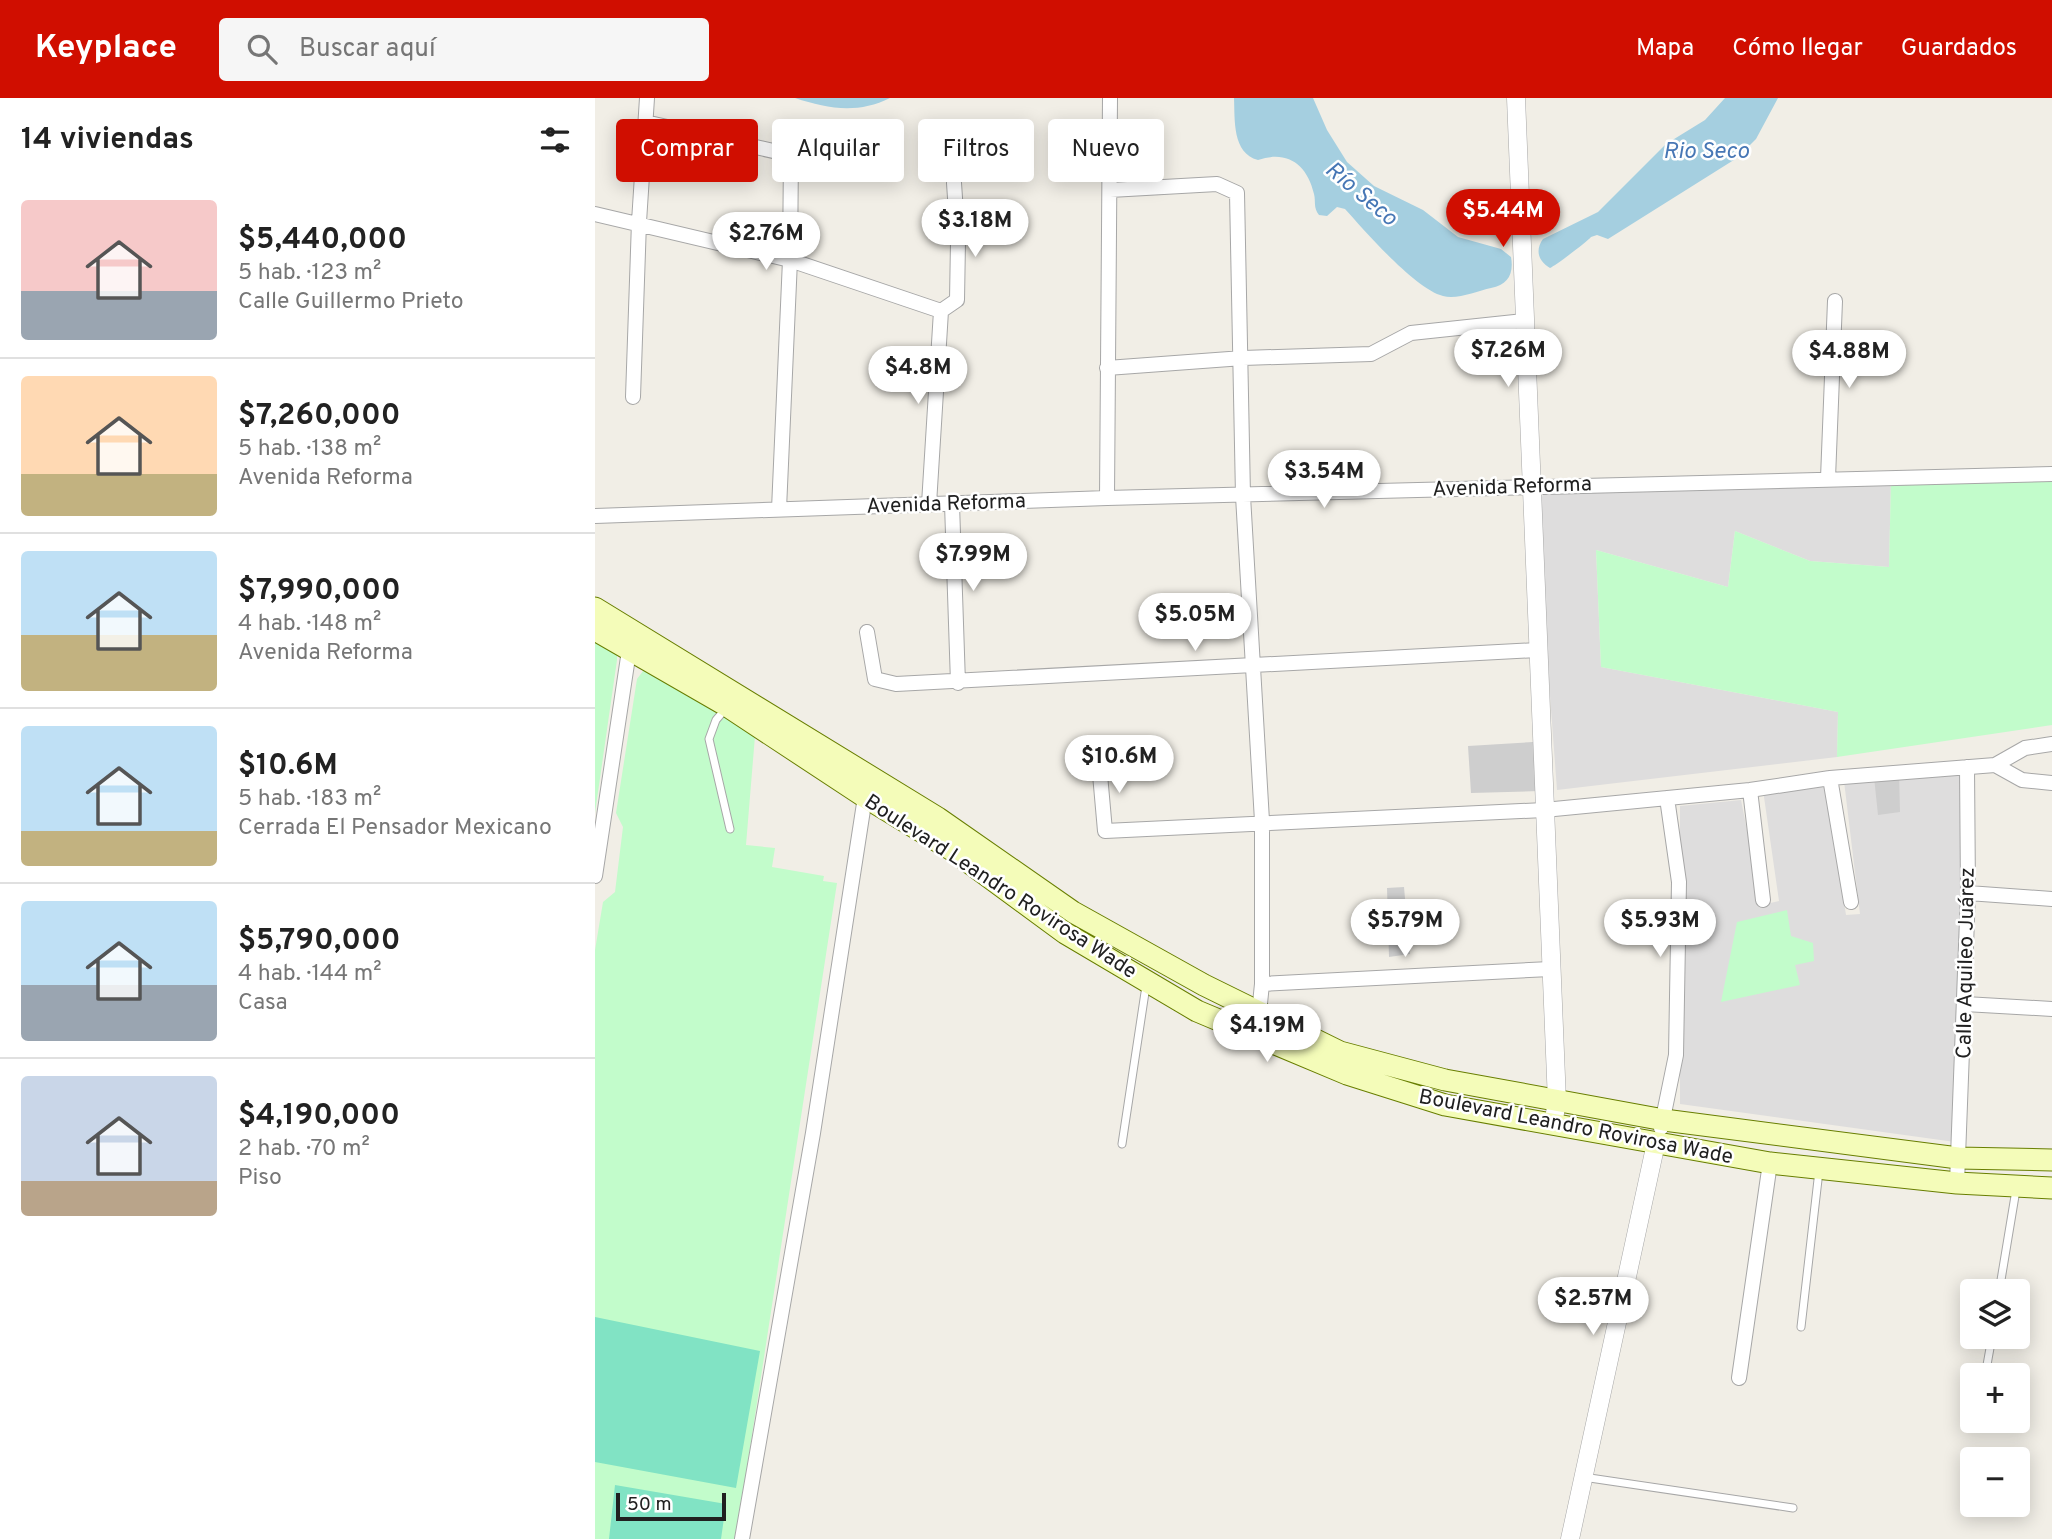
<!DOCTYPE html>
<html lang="es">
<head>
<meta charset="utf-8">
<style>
	body { margin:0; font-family:Overpass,sans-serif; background:#f6f6f6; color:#222; height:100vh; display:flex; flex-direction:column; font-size:26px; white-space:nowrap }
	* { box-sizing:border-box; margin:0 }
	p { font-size:23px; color:#767676 }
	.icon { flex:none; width:38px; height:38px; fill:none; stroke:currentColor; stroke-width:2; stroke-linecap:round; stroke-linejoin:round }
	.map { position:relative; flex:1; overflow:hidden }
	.drawer { display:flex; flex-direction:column; background:#fff; width:595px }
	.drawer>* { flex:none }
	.guide { position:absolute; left:21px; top:21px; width:665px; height:63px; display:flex; gap:14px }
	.fabs { position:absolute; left:1365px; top:1181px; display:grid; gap:14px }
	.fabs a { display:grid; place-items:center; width:70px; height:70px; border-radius:7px; background:#fff; box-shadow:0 4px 18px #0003; font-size:35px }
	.scale { position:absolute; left:21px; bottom:18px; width:110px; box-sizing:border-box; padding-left:7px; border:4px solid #202020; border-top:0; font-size:19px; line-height:24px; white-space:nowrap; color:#202020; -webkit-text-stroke:5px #fff; paint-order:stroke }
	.price { position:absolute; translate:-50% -60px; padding:0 16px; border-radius:24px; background:#fff; color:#222; font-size:23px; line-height:46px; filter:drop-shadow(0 2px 4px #0008) }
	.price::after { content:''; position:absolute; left:50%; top:42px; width:21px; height:16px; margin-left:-10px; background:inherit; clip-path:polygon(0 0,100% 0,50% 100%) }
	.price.on { background:#d00e00; color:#fff }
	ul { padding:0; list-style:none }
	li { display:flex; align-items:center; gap:21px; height:175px; padding:0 21px }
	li+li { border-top:2px solid #e0e0e0 }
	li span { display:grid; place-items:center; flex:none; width:196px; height:140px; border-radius:7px; color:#555 }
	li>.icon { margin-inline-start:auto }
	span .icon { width:84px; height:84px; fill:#fffc; stroke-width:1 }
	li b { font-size:30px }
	h2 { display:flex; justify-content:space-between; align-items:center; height:84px; padding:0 21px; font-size:30px }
	.pill { padding:0 24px; border-radius:7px; background:#fff; box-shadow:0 4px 18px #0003; font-size:24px; line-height:63px }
	.pill.on { background:#d00e00; color:#fff }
	header { display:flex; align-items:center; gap:42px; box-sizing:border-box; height:98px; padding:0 35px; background:#d00e00; color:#fff }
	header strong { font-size:33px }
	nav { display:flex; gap:38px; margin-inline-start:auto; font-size:24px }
	.search { width:490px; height:63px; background:#f6f6f6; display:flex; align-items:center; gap:18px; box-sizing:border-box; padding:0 24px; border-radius:7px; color:#767676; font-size:26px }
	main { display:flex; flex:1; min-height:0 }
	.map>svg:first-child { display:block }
	.residential { fill:#dedddd }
	.religious { fill:#cecece }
	.park { fill:#c2fccb }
	.pitch { fill:#81e3c4 }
	.water { fill:#a5cfe0 }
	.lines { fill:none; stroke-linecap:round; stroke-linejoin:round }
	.service-casing { stroke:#a7a7a7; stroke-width:9 }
	.minor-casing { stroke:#a7a7a7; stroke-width:16 }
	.tertiary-casing { stroke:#a7a7a7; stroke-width:19 }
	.secondary-casing { stroke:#687e00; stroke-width:23 }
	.service { stroke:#fff; stroke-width:7 }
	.minor { stroke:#fff; stroke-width:14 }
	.tertiary { stroke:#fff; stroke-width:18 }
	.secondary { stroke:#f4fcb9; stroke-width:21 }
	.labels { text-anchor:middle; stroke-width:5; stroke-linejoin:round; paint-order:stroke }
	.street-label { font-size:21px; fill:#202020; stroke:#fff }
	.water-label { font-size:23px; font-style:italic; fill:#4777b5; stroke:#fff }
</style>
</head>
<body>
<header>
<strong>Keyplace</strong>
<div class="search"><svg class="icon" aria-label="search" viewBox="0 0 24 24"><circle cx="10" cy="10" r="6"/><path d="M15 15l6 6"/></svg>Buscar aquí</div>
<nav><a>Mapa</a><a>Cómo llegar</a><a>Guardados</a></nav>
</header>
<main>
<section class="drawer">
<h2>14 viviendas<svg class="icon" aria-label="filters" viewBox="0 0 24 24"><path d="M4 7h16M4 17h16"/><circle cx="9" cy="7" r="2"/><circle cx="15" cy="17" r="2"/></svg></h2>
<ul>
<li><span style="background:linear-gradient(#f6c9c9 65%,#9aa5b1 0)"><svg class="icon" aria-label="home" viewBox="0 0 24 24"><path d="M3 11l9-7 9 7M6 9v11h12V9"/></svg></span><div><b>$5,440,000</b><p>5 hab. · 123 m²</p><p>Calle Guillermo Prieto</p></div></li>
<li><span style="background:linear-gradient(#ffd9b3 70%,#c2b280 0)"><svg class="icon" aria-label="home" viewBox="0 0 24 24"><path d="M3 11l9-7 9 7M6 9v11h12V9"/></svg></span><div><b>$7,260,000</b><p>5 hab. · 138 m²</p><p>Avenida Reforma</p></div></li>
<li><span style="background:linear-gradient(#bfe0f5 60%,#c2b280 0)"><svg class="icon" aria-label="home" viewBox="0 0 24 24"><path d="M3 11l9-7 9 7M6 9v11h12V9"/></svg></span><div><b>$7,990,000</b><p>4 hab. · 148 m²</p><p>Avenida Reforma</p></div></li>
<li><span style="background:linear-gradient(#bfe0f5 75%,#c2b280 0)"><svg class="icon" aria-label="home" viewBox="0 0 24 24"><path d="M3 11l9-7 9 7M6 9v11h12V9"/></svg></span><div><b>$10.6M</b><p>5 hab. · 183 m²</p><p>Cerrada El Pensador Mexicano</p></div></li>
<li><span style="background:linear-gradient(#bfe0f5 60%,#9aa5b1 0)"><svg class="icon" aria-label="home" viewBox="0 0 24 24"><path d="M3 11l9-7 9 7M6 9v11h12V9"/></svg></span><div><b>$5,790,000</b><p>4 hab. · 144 m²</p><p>Casa</p></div></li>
<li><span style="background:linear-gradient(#c9d6e8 75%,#b9a48a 0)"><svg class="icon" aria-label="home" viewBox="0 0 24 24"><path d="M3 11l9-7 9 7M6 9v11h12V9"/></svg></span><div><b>$4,190,000</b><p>2 hab. · 70 m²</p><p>Piso</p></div></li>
</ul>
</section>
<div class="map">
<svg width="1457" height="1441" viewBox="0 0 1457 1441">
	<rect width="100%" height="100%" fill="#f1eee6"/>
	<!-- residential -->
	<path class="residential" d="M1296,382L1294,469L1215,463L1140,433L1133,489L1001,452L1006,569L1243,614L1242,659L962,692L941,410L948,397L955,394Z
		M1372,673L1360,1044L1085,1006V708L1146,702L1167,807L1184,803L1168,692L1231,688L1251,817L1265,816L1249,683Z"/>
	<!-- religious -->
	<path class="religious" d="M938,644L944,693L876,695L873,648Z
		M1304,675L1305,714L1283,717L1279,679Z
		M809,789L815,856L794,859L792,790Z"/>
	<!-- park -->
	<path class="park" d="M1457,379V627L1242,659L1243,614L1006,569L1001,452L1133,489L1140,433L1215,463L1294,469L1296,382Z
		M0,526L22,552V562L0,715Z
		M51,569L160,638L151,747L180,750L177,769L229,778L228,783L242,785L141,1441H0V852L8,804L20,794L28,729L21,715L42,581Z
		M1192,812L1196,838L1218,845L1219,863L1200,867L1205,887L1126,904L1142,824Z"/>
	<!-- pitch -->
	<path class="pitch" d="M0,1219L165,1253L141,1390L0,1364Z
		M20,1387L131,1406L126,1441H14Z"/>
	<!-- water -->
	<path class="water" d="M200,0H295C263,16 233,11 200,0Z
		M639,0H718L732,32L752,64L779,88L828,112L863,139L906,151L916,159C919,176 913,187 896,190C882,193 862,202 848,198C820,191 770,133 750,111L742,109L732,118L724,117C718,109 721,104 719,96C712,66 692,52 663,62C637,55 640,22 639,0Z
		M1130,0H1183L1161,41L1142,60L1013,141L1002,137L996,139C993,143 960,168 955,170C943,163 940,152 948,141L1003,114L1071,46L1110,22Z"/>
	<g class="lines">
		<defs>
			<path id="service" d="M132,609L121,622L114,641L135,731
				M527,1046L551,888
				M1404,1194L1421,1092
				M1206,1229L1224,1073
				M1390,1278L1397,1239
				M988,1379L1198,1410"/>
			<path id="minor" d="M50,24L196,57L195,162L184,411
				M515,92L622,86L642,95L648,398L667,723V886L664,915L655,937
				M0,116L195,162L346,213
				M346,213L362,202L363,144L359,85
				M512,270L648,260L776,256L816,235L929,223
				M38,299L44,124L52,0
				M1233,380L1240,203
				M512,400L515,0
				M334,406L346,213
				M357,406L363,585
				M0,418L512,400L1457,376
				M272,534L280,581L301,586L942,552
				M504,665L510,733L949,712L1155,692L1235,680L1400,667L1427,682L1457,685
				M1400,667L1430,650L1457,646
				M1235,680L1256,804
				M1155,692L1168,802
				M0,778L35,546
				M1373,795L1457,801
				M667,886L955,871
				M1370,906L1457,911
				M1066,1030L1081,957L1084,784L1072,700
				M1362,1085L1373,795L1372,669
				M1144,1280L1175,1065
				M147,1441L218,1035L270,699"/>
			<path id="tertiary" d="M921,0L962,1004L958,1026
				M975,1441L1061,1045"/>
			<path id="secondary" d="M0,510L343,720L478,814L609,887L745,954L850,982L1069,1022L1363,1060L1457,1062
				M0,532L132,608L270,699L357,752L470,835L602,913L752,976L850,1007L1175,1065L1362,1085L1457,1090"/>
		</defs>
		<!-- service casing -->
		<use href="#service" class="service-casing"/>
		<!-- minor casing -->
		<use href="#minor" class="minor-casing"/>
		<!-- tertiary casing -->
		<use href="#tertiary" class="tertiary-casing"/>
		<!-- secondary casing -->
		<use href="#secondary" class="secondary-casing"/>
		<!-- service -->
		<use href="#service" class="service"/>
		<!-- minor -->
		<use href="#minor" class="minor"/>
		<!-- tertiary -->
		<use href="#tertiary" class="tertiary"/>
		<!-- secondary -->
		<use href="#secondary" class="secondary"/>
	</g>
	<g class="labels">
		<!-- street labels -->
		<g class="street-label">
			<text transform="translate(917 388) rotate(-2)" y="7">Avenida Reforma</text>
			<text transform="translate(351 405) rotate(-2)" y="7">Avenida Reforma</text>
			<text transform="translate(406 788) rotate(33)" y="7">Boulevard Leandro Rovirosa Wade</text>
			<text transform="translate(1370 865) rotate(-89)" y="7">Calle Aquileo Juárez</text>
			<text transform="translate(981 1028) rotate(11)" y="7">Boulevard Leandro Rovirosa Wade</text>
		</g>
		<!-- water labels -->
		<g class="water-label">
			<text x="1111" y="60">Rio Seco</text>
			<text transform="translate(767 95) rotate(40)" y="8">Río Seco</text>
		</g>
	</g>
</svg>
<div class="fabs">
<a><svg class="icon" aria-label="layers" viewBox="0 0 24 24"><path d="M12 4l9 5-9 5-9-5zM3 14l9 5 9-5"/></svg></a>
<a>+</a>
<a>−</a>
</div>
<div class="scale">50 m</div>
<b class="price on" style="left:908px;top:151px">$5.44M</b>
<b class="price" style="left:380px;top:161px">$3.18M</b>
<b class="price" style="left:171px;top:174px">$2.76M</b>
<b class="price" style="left:913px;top:291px">$7.26M</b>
<b class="price" style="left:1254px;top:292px">$4.88M</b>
<b class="price" style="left:323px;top:308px">$4.8M</b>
<b class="price" style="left:729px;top:412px">$3.54M</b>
<b class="price" style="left:378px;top:495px">$7.99M</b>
<b class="price" style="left:600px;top:555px">$5.05M</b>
<b class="price" style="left:524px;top:697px">$10.6M</b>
<b class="price" style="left:810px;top:861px">$5.79M</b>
<b class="price" style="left:1065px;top:861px">$5.93M</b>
<b class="price" style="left:672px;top:966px">$4.19M</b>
<b class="price" style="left:998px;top:1239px">$2.57M</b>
<div class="guide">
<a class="pill on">Comprar</a>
<a class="pill">Alquilar</a>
<a class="pill">Filtros</a>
<a class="pill">Nuevo</a>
</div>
</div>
</main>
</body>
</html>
